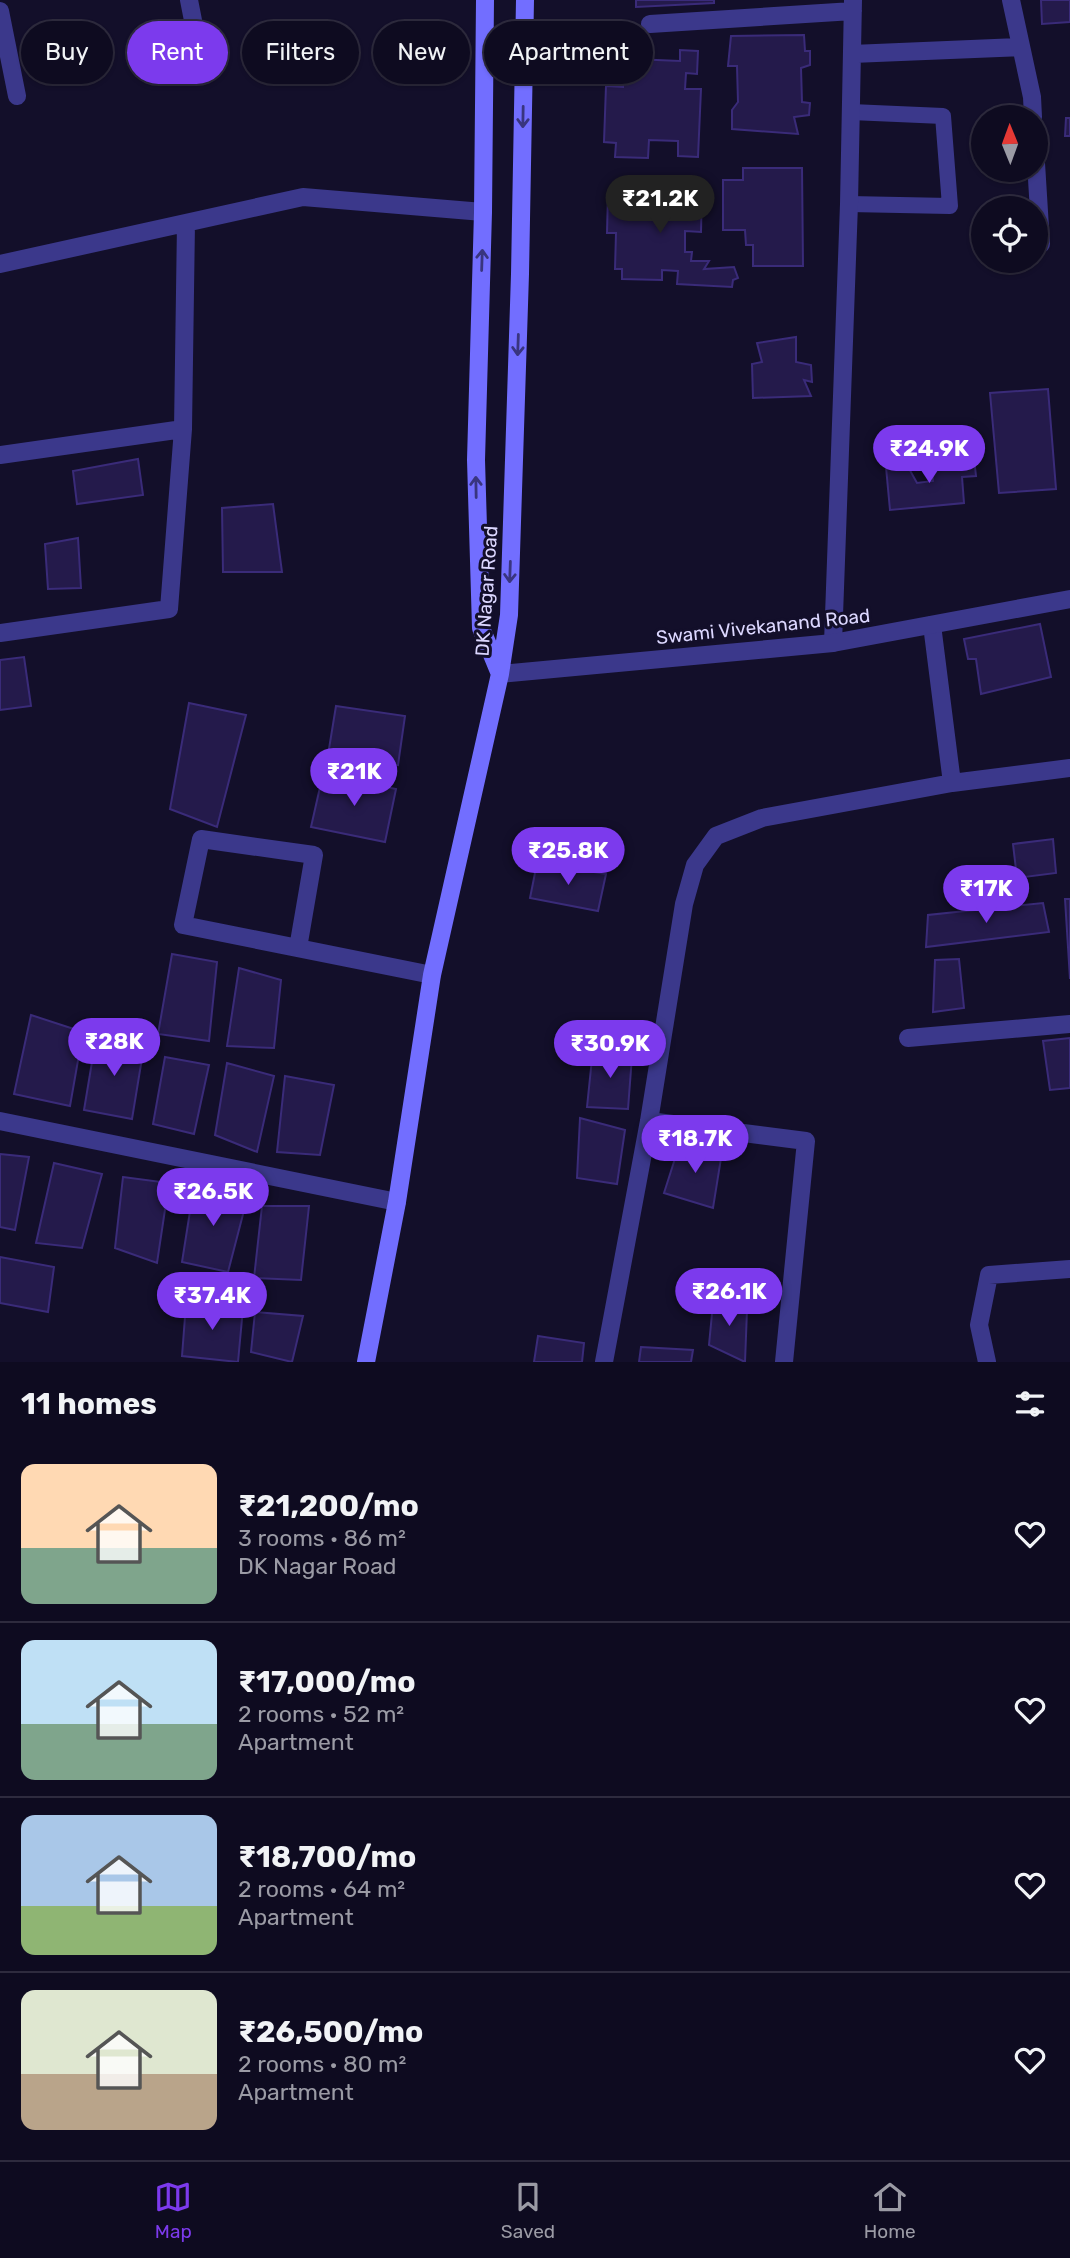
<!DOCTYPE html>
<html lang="en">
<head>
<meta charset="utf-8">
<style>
	body { margin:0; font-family:Rubik,sans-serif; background:#171429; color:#f1f3f6; height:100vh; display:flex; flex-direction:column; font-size:26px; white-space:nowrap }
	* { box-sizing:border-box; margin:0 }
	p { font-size:23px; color:#9b9ba5 }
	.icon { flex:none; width:38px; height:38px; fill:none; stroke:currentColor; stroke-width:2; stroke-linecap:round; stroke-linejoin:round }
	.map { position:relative; height:1362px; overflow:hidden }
	.side { display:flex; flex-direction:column; background:#0e0b20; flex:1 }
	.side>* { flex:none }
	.hud { position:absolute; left:21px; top:21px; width:700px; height:63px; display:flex; gap:14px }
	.needle { width:46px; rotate:359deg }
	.fabs { position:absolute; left:971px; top:105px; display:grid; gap:14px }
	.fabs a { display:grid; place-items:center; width:77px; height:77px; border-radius:50%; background:#0e0b20; box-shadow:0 2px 5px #0004,0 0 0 2px #2e2b3e; font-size:35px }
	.price { position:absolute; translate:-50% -60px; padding:0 16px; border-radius:24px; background:#7c3aed; color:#fff; font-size:23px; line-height:46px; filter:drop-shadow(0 2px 4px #0008) }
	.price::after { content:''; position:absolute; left:50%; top:42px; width:21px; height:16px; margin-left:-10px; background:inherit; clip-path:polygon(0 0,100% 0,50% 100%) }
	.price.on { background:#222; color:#fff }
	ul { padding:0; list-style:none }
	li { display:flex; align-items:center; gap:21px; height:175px; padding:0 21px }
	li+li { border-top:2px solid #2e2b3e }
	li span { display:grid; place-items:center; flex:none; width:196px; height:140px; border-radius:14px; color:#555 }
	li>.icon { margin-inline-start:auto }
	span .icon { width:84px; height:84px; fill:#fffc; stroke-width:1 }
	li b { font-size:30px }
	h2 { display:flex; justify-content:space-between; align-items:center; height:84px; padding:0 21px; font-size:30px }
	.pill { padding:0 24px; border-radius:32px; background:#0e0b20; box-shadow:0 2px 5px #0004,0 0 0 2px #2e2b3e; font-size:24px; line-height:63px }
	.pill.on { background:#7c3aed; color:#fff }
	.tab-bar { display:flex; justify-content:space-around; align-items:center; height:98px; border-top:2px solid #2e2b3e; background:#0e0b20; font-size:19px; color:#9b9ba5 }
	.tab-bar a { display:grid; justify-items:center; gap:4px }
	.tab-bar .on { color:#7c3aed }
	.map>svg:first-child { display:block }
	.building { fill:#241a4b; stroke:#3a2b79; stroke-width:2 }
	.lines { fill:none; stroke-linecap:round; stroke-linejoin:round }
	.service { stroke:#3b388b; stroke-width:16 }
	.minor { stroke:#3b388b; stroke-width:18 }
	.tertiary { stroke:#3b388b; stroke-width:18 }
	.secondary { stroke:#726eff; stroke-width:18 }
	.oneway { stroke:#39357f }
	.labels { text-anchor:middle; stroke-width:6; stroke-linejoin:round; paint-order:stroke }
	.street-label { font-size:19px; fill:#dcd7ff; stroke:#130f2a }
</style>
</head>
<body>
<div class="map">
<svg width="1070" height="1362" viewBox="0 0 1070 1362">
	<rect width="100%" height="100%" fill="#130f2a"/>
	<!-- building -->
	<path class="building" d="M636,0H714V3L636,7Z
		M1041,0H1070V22L1042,24Z
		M804,35L805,51H810V65L801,68L802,102L810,103L809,115L794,117L798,134L732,129V110L738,102L737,66H728L731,36Z
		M616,47L633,48V59L680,61V50L698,51L697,74L686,73L685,89H701L698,157L678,156V141L649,140L648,158L615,157L616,143L604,142L606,86L623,87V79L615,78Z
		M1066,118H1070V136H1065Z
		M743,168H802L803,266H753V245H746L745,230H723V180H743Z
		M617,186L702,187L701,232L685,231V252H692L691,261H709L704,269L734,267L738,278L733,280L732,287L677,284L678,271L662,270V280L622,279V269H615L616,233H607L608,194L618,195Z
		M796,337V362L811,365L812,382L804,380L811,396L753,398L752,364L762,362L757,343Z
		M1048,389L1056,489L999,493L990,393Z
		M974,458L976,476L962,477L964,503L890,510L886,467L907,465L917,483L933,481L931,462Z
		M138,459L143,495L77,504L73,471Z
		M273,504L282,572H223L222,508Z
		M78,538L81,588L48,589L45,544Z
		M1040,624L1051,677L981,694L976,659H968L964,639Z
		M24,657L31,706L0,710V660Z
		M189,703L246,715L217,827L170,809Z
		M336,706L405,716L398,765L328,755Z
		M323,774L396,789L385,842L311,827Z
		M1053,839L1056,873L1017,878L1013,844Z
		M537,863L606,874L598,911L530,898Z
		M1065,899H1070V979Z
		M1043,903L1049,932L926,947L928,915Z
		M172,954L217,962L209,1041L158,1034Z
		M959,959L964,1008L933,1012L935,960Z
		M239,968L281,980L274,1048L227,1046Z
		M31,1015L83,1032L70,1106L14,1094Z
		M96,1038L144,1046L132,1119L84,1110Z
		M1070,1038V1088L1050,1090L1043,1041Z
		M593,1049L632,1056L628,1109L587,1107Z
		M165,1057L209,1065L194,1134L153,1124Z
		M227,1063L274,1076L257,1152L215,1135Z
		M285,1076L334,1085L320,1155L277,1152Z
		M580,1118L625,1130L617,1184L577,1178Z
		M680,1143L722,1152L713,1208L664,1193Z
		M0,1154L29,1157L15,1230L0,1227Z
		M54,1163L102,1174L82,1248L36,1243Z
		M123,1177L169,1183L157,1263L115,1248Z
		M194,1186L248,1195L228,1272L182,1262Z
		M262,1206H309L301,1280L254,1278Z
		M0,1257L54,1267L48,1312L0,1303Z
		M714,1293L747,1310L745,1362L709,1345Z
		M186,1304L243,1308L238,1362L182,1356Z
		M255,1312L303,1316L292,1362L251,1352Z
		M538,1336L584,1343L582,1362H534Z
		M641,1347L693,1350L691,1362H639Z"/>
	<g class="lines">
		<!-- service -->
		<path class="service" d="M849,204L950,206L943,116L851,112"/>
		<!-- minor -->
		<path class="minor" d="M189,0L199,51
			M1011,0L1032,97L1033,117
			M0,11L17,96
			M650,24L853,11
			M852,54L1021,47
			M1036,163L1041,244
			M0,264L303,197L483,212
			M183,429L186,223
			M0,455L183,429L169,609L0,633
			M932,625L952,783
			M833,643L849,204L853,0
			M298,948L314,855L201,839L183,925L432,975
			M908,1038L1070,1024
			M0,1121L397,1202
			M649,1121L806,1141L784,1362
			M604,1362L649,1121L684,904L695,865L716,836L762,818L952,783L1070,768
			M987,1362L979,1325L989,1275L1070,1269"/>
		<!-- tertiary -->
		<path class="tertiary" d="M500,674L833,643L1070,599"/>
		<!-- secondary -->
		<path class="secondary" d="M485,0L483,212L476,460L481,628L500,674
			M366,1362L397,1202L432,975L500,674L509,615L520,274L525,0"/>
	</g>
	<!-- one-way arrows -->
	<defs><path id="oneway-shaft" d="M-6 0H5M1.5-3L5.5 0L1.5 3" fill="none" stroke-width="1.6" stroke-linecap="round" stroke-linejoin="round" transform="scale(1.75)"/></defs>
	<g class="oneway">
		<use href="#oneway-shaft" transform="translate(523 117) rotate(91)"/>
		<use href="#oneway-shaft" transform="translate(482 260) rotate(-88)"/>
		<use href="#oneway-shaft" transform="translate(518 345) rotate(92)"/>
		<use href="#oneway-shaft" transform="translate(476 487) rotate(-91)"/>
		<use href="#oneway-shaft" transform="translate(510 572) rotate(92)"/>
	</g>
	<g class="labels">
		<!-- street labels -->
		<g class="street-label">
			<text transform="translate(486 591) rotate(-86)" y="7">DK Nagar Road</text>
			<text transform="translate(763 626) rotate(-6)" y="7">Swami Vivekanand Road</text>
		</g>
	</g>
</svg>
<div class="fabs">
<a><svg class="needle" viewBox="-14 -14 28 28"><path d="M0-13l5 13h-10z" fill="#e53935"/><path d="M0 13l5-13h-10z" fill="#9b9ba5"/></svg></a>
<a><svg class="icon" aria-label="locate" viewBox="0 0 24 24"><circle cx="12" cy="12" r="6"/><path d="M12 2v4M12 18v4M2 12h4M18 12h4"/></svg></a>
</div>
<b class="price on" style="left:660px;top:235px">₹21.2K</b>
<b class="price" style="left:929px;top:485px">₹24.9K</b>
<b class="price" style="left:354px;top:808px">₹21K</b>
<b class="price" style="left:568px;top:887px">₹25.8K</b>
<b class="price" style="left:986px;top:925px">₹17K</b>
<b class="price" style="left:114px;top:1078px">₹28K</b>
<b class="price" style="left:610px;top:1080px">₹30.9K</b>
<b class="price" style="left:695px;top:1175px">₹18.7K</b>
<b class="price" style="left:213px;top:1228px">₹26.5K</b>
<b class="price" style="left:729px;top:1328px">₹26.1K</b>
<b class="price" style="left:212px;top:1332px">₹37.4K</b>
<div class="hud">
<a class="pill">Buy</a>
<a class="pill on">Rent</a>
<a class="pill">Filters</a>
<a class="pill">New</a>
<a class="pill">Apartment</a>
</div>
</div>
<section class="side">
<h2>11 homes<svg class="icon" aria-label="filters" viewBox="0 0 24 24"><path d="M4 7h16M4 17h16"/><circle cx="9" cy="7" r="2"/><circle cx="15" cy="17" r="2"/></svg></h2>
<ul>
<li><span style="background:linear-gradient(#ffd9b3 60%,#7fa58c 0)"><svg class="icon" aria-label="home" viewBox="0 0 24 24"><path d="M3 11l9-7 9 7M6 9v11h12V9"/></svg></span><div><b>₹21,200/mo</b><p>3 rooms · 86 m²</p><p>DK Nagar Road</p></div><svg class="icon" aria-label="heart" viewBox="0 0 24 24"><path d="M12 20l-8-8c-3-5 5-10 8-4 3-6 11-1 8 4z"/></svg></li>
<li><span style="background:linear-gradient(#bfe0f5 60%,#7fa58c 0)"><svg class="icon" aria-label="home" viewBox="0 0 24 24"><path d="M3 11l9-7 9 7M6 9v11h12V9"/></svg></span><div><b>₹17,000/mo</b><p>2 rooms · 52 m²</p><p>Apartment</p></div><svg class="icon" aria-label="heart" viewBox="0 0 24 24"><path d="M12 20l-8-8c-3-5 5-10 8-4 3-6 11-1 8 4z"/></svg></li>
<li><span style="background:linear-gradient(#a9c7e8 65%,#8fb573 0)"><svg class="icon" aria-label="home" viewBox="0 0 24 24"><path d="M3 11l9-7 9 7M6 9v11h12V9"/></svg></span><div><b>₹18,700/mo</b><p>2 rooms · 64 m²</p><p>Apartment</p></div><svg class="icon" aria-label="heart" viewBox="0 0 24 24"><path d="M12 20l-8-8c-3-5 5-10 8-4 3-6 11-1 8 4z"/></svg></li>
<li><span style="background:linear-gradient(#dfe7d0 60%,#b9a48a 0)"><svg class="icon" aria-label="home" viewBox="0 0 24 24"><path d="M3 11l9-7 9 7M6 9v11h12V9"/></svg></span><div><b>₹26,500/mo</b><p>2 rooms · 80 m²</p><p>Apartment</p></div><svg class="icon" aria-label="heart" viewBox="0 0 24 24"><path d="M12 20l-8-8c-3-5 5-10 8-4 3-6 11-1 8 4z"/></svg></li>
</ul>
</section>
<nav class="tab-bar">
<a class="on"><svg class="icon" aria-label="map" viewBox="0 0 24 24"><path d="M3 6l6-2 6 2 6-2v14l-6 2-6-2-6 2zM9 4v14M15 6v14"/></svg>Map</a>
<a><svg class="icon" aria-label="saved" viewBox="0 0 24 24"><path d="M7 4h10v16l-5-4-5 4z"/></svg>Saved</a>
<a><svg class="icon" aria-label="home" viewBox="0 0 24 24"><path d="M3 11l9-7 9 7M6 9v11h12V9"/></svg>Home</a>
</nav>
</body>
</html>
